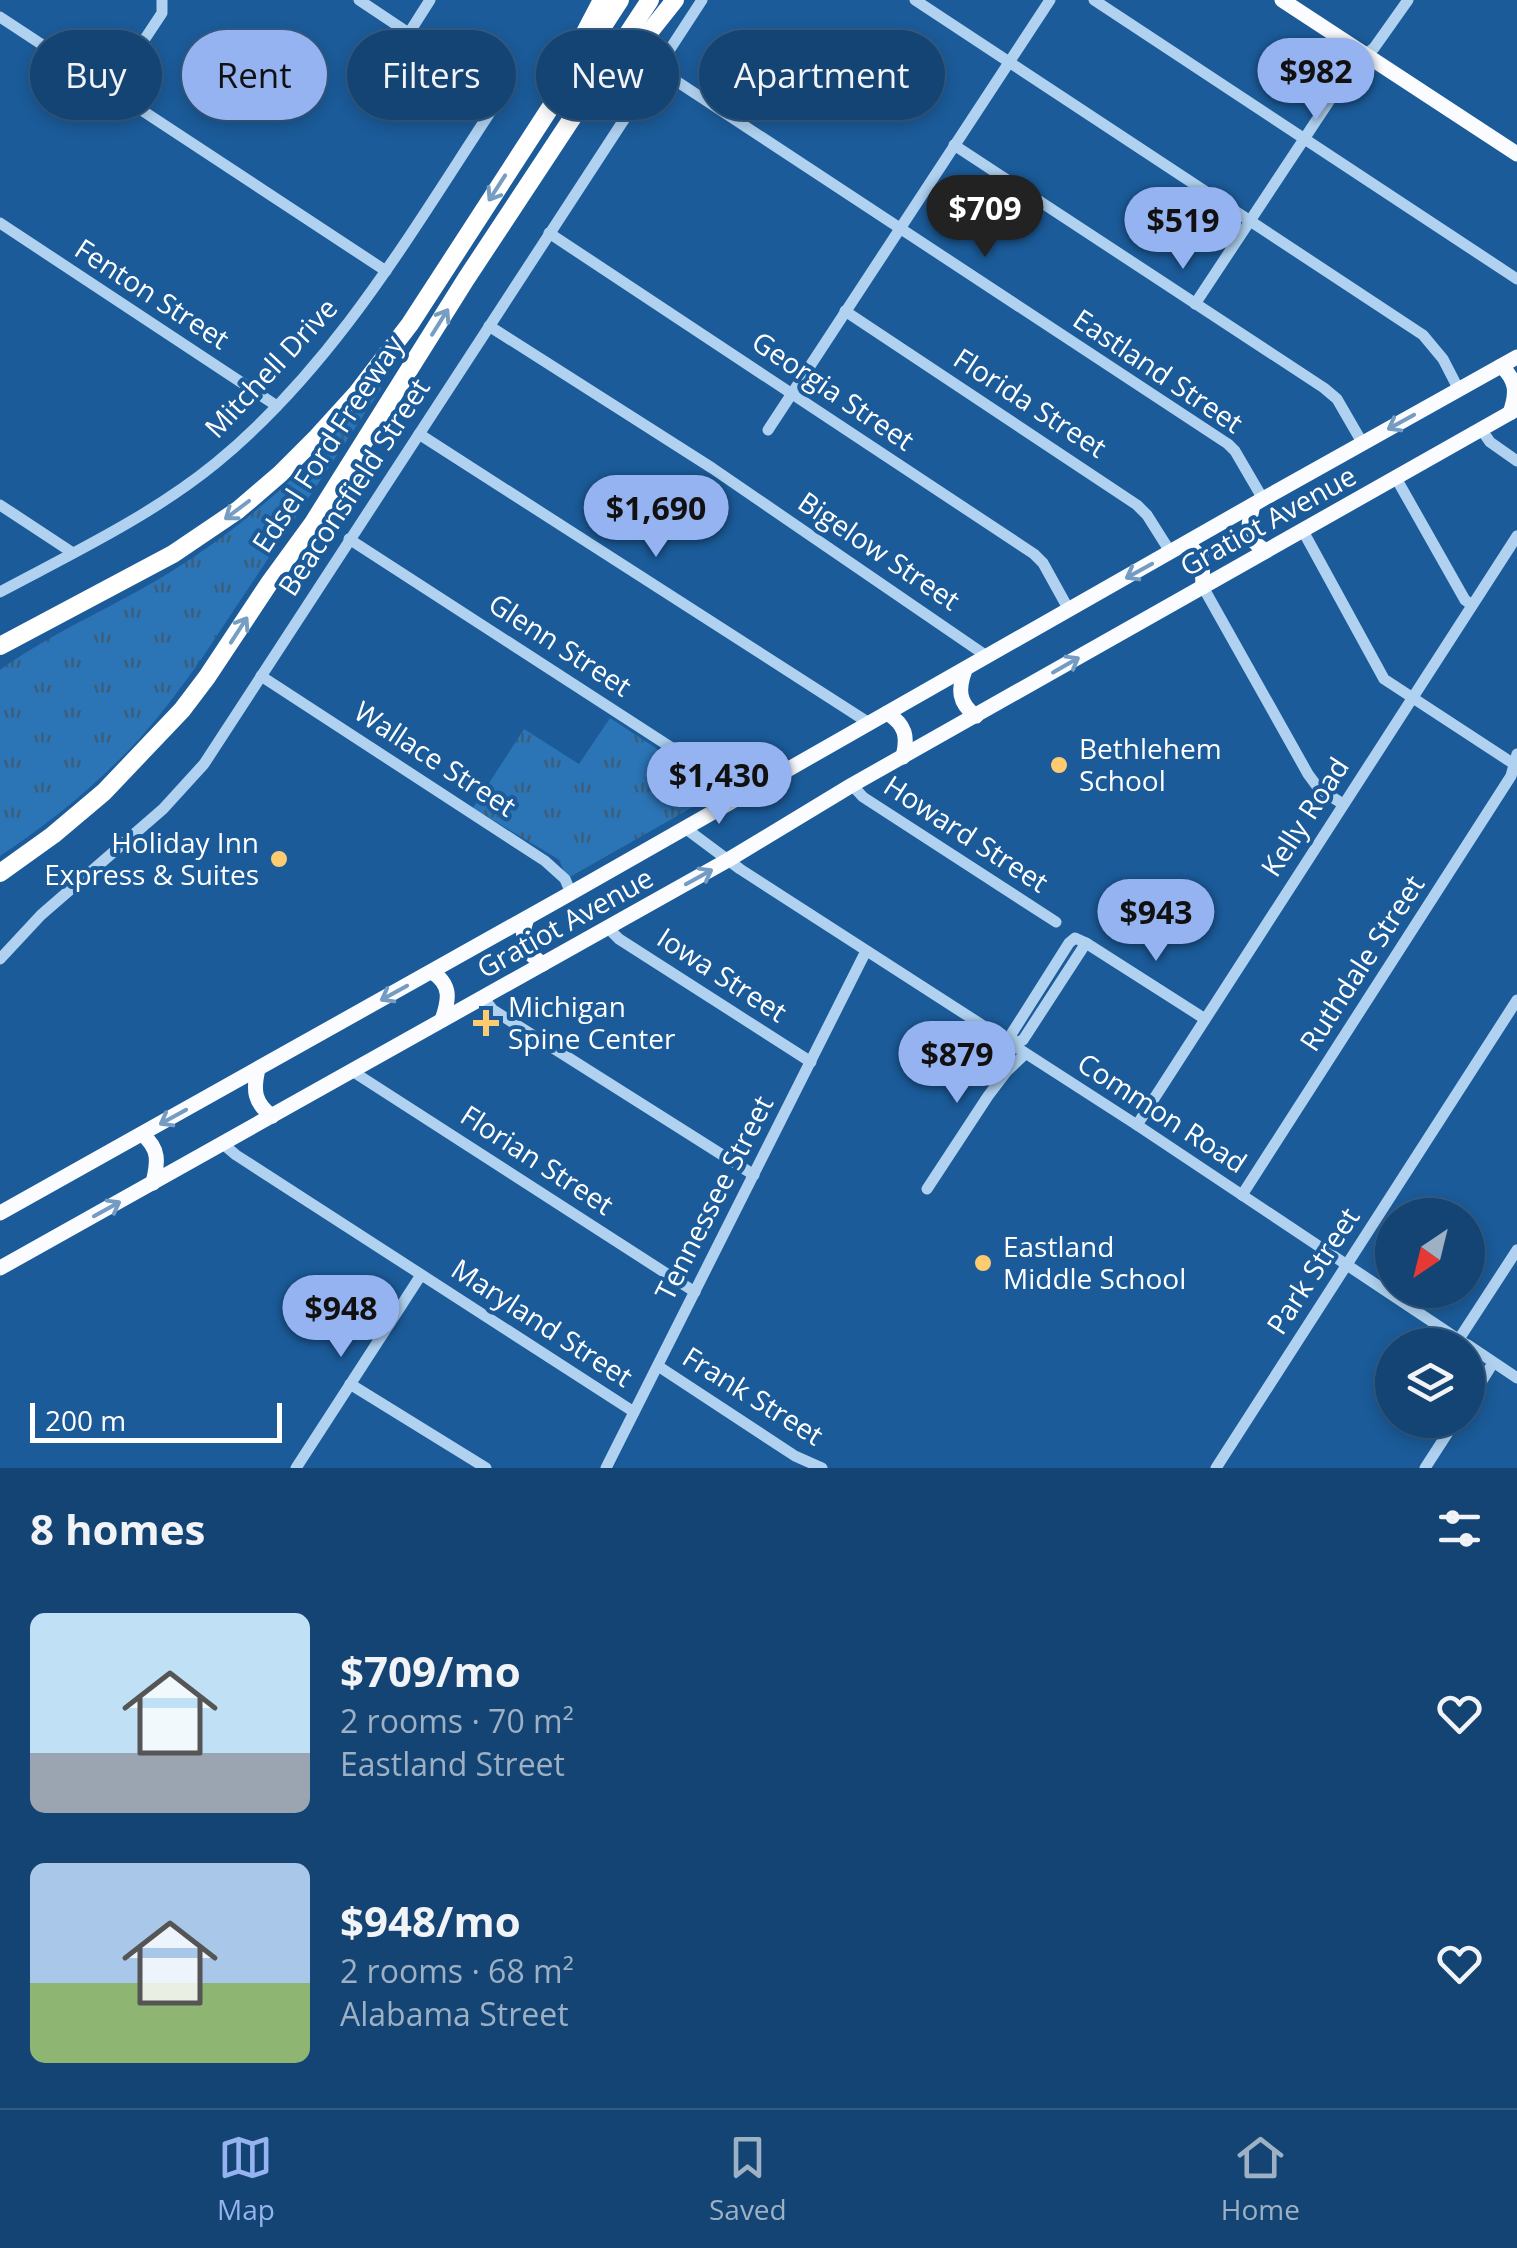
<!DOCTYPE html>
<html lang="en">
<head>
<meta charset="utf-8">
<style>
  body { margin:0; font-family:"Open Sans",sans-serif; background:#1d4b78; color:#f1f3f6; height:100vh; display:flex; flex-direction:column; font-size:38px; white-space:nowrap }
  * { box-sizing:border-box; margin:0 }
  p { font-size:32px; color:#9db0c4 }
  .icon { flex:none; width:55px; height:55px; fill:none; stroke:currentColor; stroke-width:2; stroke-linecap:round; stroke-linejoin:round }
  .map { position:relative; height:1468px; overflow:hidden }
  .panel { display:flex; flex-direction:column; background:#144473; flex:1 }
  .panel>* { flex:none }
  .hud { position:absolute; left:30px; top:30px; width:1000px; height:90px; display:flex; gap:20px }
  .needle { width:65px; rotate:215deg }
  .controls { position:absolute; left:1375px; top:1198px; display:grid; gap:20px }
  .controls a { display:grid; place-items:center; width:110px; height:110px; border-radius:50%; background:#144473; box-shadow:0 5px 15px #0003,0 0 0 2px #335c85; font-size:50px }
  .scale { position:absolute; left:30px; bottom:25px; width:252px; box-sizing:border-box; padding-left:10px; border:5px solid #fff; border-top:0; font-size:28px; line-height:35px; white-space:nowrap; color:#fff; -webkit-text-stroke:8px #1b5b99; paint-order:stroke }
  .price { position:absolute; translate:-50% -85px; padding:0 22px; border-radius:35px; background:#95b2f1; color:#111; font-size:32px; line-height:65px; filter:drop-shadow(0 2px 5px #0008) }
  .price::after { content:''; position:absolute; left:50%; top:60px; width:30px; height:22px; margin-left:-15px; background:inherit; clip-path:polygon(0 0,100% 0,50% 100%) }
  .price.current { background:#222; color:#fff }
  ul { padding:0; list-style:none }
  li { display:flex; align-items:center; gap:30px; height:250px; padding:0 30px }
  li span { display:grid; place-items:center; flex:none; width:280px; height:200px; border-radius:15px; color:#555 }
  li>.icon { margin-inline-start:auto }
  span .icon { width:120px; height:120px; fill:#fffc; stroke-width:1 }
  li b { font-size:42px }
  h2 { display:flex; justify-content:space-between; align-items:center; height:120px; padding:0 30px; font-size:42px }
  .chip { padding:0 35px; border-radius:45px; background:#144473; box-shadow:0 5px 15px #0003,0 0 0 2px #335c85; font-size:35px; line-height:90px }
  .chip.current { background:#95b2f1; color:#111 }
  .menu { display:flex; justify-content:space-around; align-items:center; height:140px; border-top:2px solid #335c85; background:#144473; font-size:28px; color:#9db0c4 }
  .menu a { display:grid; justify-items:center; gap:5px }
  .menu .current { color:#95b2f1 }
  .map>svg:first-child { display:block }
</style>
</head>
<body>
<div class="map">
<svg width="1517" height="1468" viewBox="0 0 1517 1468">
  <defs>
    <pattern id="grass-tufts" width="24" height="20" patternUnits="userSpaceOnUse" patternTransform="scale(2.5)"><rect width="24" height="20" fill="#2b74b5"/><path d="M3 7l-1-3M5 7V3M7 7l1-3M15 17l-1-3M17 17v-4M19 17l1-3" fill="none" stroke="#3d5e7b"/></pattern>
  </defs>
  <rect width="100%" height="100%" fill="#1b5b99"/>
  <!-- grass -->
  <g fill="url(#grass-tufts)">
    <path d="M 380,380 L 381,389 L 202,658 C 183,685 163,712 141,737 C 100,782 50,823 0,856 L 0,670 C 54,631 116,606 172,571 C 252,521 324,456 380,380 Z"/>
    <path d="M 610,718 L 721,791 L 568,878 L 558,859 L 473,808 L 524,729 L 579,764 Z"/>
  </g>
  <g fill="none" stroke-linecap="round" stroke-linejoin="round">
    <!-- minor -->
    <g stroke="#b0d2f0" stroke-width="11">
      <path d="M 915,0 L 1423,335 L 1443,359 L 1459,390"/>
      <path d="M 1094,0 L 1517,279"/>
      <path d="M 0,17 L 386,271"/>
      <path d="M 409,33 L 430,0"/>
      <path d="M 658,69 L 1228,444 L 1235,451 L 1263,499"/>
      <path d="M 111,90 L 162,13 L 162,0"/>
      <path d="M 954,145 L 1324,388 L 1337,399 L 1363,444"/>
      <path d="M 0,223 L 277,406"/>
      <path d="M 549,233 L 1034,554 L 1043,563 L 1069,610"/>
      <path d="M 1195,304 L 1355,62 L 1374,48 L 1408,0"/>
      <path d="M 845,311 L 1137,505 L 1147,515 L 1171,553"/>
      <path d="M 489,326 L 712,468 L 988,657"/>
      <path d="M 1481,429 L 1490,442 L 1517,461"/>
      <path d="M 768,430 L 1050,0"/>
      <path d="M 419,434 L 869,723"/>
      <path d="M 1396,478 L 1465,600 L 1472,605"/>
      <path d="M 0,505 L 73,553"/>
      <path d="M 1303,531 L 1384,679 L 1517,766"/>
      <path d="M 349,539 L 743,794"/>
      <path d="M 1203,587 L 1308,774 L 1319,789 L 1343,804"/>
      <path d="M 0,592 C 73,553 151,516 216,463 C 333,367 409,236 491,111 L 497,102 L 497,92 L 359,0"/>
      <path d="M 261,676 L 545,861 L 565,879 L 571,893"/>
      <path d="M 852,785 L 863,797 L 1056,922"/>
      <path d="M 685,828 L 740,869 L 1137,1125 L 1467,1345"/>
      <path d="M 608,928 L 619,939 L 811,1062"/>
      <path d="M 0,959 L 41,915 L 163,809 L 204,764 L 702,0"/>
      <path d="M 483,997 L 493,1010 L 754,1175"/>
      <path d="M 1010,1045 L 1012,1033 L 1069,943 L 1075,938 L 1086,943 L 1205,1019"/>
      <path d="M 1010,1045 L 1023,1040 L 1086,943"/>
      <path d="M 352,1071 L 695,1292"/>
      <path d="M 1137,1125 L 1517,536"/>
      <path d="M 223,1144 L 236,1155 L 634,1412"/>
      <path d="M 927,1189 L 988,1096 L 1007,1071 L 1025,1054"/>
      <path d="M 1242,1195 L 1511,776 L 1517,754"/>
      <path d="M 1459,1339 L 1517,1250"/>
      <path d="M 1468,1345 L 1517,1378"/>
      <path d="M 658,1366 L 795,1456 L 822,1468"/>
      <path d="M 350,1384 L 486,1468"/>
      <path d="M 1468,1403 L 1493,1363"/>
      <path d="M 296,1468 L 421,1275"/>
      <path d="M 606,1468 L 866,951"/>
      <path d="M 1216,1468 L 1517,1000"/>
      <path d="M 1425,1468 L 1456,1420"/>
    </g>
    <!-- major -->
    <g stroke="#fafcff" stroke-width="15">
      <path d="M 1282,0 L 1517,154"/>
      <path d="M 1501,366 C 1517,380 1517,393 1510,413"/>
      <path d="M 1253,505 C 1248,527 1244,538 1266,551"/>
      <path d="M 1187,543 L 1202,559 L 1203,587"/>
      <path d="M 965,670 C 958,689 958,703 976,716"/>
      <path d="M 887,713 C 906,725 908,737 903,757"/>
      <path d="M 527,918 C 519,939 524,952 543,964"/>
      <path d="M 432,972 C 452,985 449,1000 442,1020"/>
      <path d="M 258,1069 C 253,1090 254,1103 272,1116"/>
      <path d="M 142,1134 C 160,1149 158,1162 153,1183"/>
      <path d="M 0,1213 L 571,893 L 1263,499 L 1517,357"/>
      <path d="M 0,1268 L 728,860 L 852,785 L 1517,409"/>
    </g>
    <!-- highway -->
    <g stroke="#fff" stroke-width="18">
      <path d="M 579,44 L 602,0"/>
      <path d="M 601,93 L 675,0"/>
      <path d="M 0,646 L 173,554 L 238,510 L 280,474 L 317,437 L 357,393 L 410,324 L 620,0"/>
      <path d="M 0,873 L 53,835 L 104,792 L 182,710 L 207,677 L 270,582 L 313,523 L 466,279 L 650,0"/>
    </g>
  </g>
  <!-- one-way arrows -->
  <defs><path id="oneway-shaft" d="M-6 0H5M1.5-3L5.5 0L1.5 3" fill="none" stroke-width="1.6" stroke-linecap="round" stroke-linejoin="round" transform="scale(2.5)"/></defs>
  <g stroke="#769dc2">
    <use href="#oneway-shaft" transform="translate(497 188) rotate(123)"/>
    <use href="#oneway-shaft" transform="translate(440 322) rotate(-58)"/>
    <use href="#oneway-shaft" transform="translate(237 510) rotate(143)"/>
    <use href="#oneway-shaft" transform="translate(239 630) rotate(-57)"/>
  </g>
  <g stroke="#749bc2">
    <use href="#oneway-shaft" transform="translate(1401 422) rotate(151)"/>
    <use href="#oneway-shaft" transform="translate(1139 571) rotate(151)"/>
    <use href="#oneway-shaft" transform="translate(1066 665) rotate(-30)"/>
    <use href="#oneway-shaft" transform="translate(699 877) rotate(-29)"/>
    <use href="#oneway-shaft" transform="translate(394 993) rotate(151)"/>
    <use href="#oneway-shaft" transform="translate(173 1117) rotate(151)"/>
    <use href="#oneway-shaft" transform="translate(107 1209) rotate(-29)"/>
  </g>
  <!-- markers -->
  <g fill="#ffcb70" stroke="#1b5b99" stroke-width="4">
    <circle cx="1059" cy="765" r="10"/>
    <circle cx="279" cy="859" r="10"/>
    <path d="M481 1008h10v10h10v10h-10v10h-10v-10h-10v-10h10z"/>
    <circle cx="983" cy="1263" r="10"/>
  </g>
  <g text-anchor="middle" stroke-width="8" stroke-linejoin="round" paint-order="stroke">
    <!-- street labels -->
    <g font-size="28" fill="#fff" stroke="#1b5b99">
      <text transform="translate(152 294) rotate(33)" y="10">Fenton Street</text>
      <text transform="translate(271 368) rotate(-47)" y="10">Mitchell Drive</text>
      <text transform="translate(1158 371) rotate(34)" y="10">Eastland Street</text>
      <text transform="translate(833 391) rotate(34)" y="10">Georgia Street</text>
      <text transform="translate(1030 403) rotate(33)" y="10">Florida Street</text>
      <text transform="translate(328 444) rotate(-57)" y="10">Edsel Ford Freeway</text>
      <text transform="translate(354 487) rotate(-57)" y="10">Beaconsfield Street</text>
      <text transform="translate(1268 521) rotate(-29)" y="10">Gratiot Avenue</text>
      <text transform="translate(879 551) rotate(34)" y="10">Bigelow Street</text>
      <text transform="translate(560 645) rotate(33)" y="10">Glenn Street</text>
      <text transform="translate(435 759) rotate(33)" y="10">Wallace Street</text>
      <text transform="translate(1305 817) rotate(-57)" y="10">Kelly Road</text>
      <text transform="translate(966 834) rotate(33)" y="10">Howard Street</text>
      <text transform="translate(565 923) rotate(-29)" y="10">Gratiot Avenue</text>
      <text transform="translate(1362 963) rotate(-57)" y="10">Ruthdale Street</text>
      <text transform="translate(722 975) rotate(33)" y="10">Iowa Street</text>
      <text transform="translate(1162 1113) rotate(33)" y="10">Common Road</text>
      <text transform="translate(537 1160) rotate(33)" y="10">Florian Street</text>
      <text transform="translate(714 1198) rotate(-63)" y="10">Tennessee Street</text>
      <text transform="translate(1313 1271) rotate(-57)" y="10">Park Street</text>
      <text transform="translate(542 1323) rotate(33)" y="10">Maryland Street</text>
      <text transform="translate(753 1396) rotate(32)" y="10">Frank Street</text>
    </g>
    <!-- poi labels -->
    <g font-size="28" fill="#fff" stroke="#1b5b99" text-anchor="start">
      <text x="1079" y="759">Bethlehem<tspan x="1079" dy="32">School</tspan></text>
      <text x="259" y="853" text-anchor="end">Holiday Inn<tspan x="259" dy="32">Express &amp; Suites</tspan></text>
      <text x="508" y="1017">Michigan<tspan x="508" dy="32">Spine Center</tspan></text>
      <text x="1003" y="1257">Eastland<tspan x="1003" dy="32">Middle School</tspan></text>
    </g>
  </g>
</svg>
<div class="controls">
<a><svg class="needle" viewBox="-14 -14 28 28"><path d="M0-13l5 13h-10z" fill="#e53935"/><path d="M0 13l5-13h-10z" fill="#9db0c4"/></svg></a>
<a><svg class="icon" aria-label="layers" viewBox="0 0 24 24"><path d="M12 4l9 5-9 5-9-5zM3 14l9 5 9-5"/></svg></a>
</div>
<div class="scale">200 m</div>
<b class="price" style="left:1316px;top:123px">$982</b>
<b class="price current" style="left:985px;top:260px">$709</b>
<b class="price" style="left:1183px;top:272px">$519</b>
<b class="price" style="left:656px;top:560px">$1,690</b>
<b class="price" style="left:719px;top:827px">$1,430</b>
<b class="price" style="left:1156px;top:964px">$943</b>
<b class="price" style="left:957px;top:1106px">$879</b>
<b class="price" style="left:341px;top:1360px">$948</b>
<div class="hud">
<a class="chip">Buy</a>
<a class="chip current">Rent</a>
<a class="chip">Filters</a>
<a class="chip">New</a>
<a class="chip">Apartment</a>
</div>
</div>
<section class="panel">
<h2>8 homes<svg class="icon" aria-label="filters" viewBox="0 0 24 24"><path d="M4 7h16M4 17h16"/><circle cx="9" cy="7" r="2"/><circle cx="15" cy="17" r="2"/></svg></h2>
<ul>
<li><span style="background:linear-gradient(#bfe0f5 70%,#9aa5b1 0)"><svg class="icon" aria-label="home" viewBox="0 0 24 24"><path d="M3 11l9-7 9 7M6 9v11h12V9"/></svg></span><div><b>$709/mo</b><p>2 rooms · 70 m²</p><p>Eastland Street</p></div><svg class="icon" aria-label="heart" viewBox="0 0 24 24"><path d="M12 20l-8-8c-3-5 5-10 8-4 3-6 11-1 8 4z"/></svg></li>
<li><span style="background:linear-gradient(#a9c7e8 60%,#8fb573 0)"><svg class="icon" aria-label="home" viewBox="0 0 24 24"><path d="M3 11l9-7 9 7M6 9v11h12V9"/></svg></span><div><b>$948/mo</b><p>2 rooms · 68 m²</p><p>Alabama Street</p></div><svg class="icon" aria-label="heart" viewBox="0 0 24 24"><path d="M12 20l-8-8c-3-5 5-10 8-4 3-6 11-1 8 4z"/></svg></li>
</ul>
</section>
<nav class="menu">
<a class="current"><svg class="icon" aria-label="map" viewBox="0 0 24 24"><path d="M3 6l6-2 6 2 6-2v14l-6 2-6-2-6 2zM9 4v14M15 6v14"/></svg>Map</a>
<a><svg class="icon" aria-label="saved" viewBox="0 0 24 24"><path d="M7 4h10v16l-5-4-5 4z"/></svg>Saved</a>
<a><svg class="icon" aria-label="home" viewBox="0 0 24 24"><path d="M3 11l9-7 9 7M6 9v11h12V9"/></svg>Home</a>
</nav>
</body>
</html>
